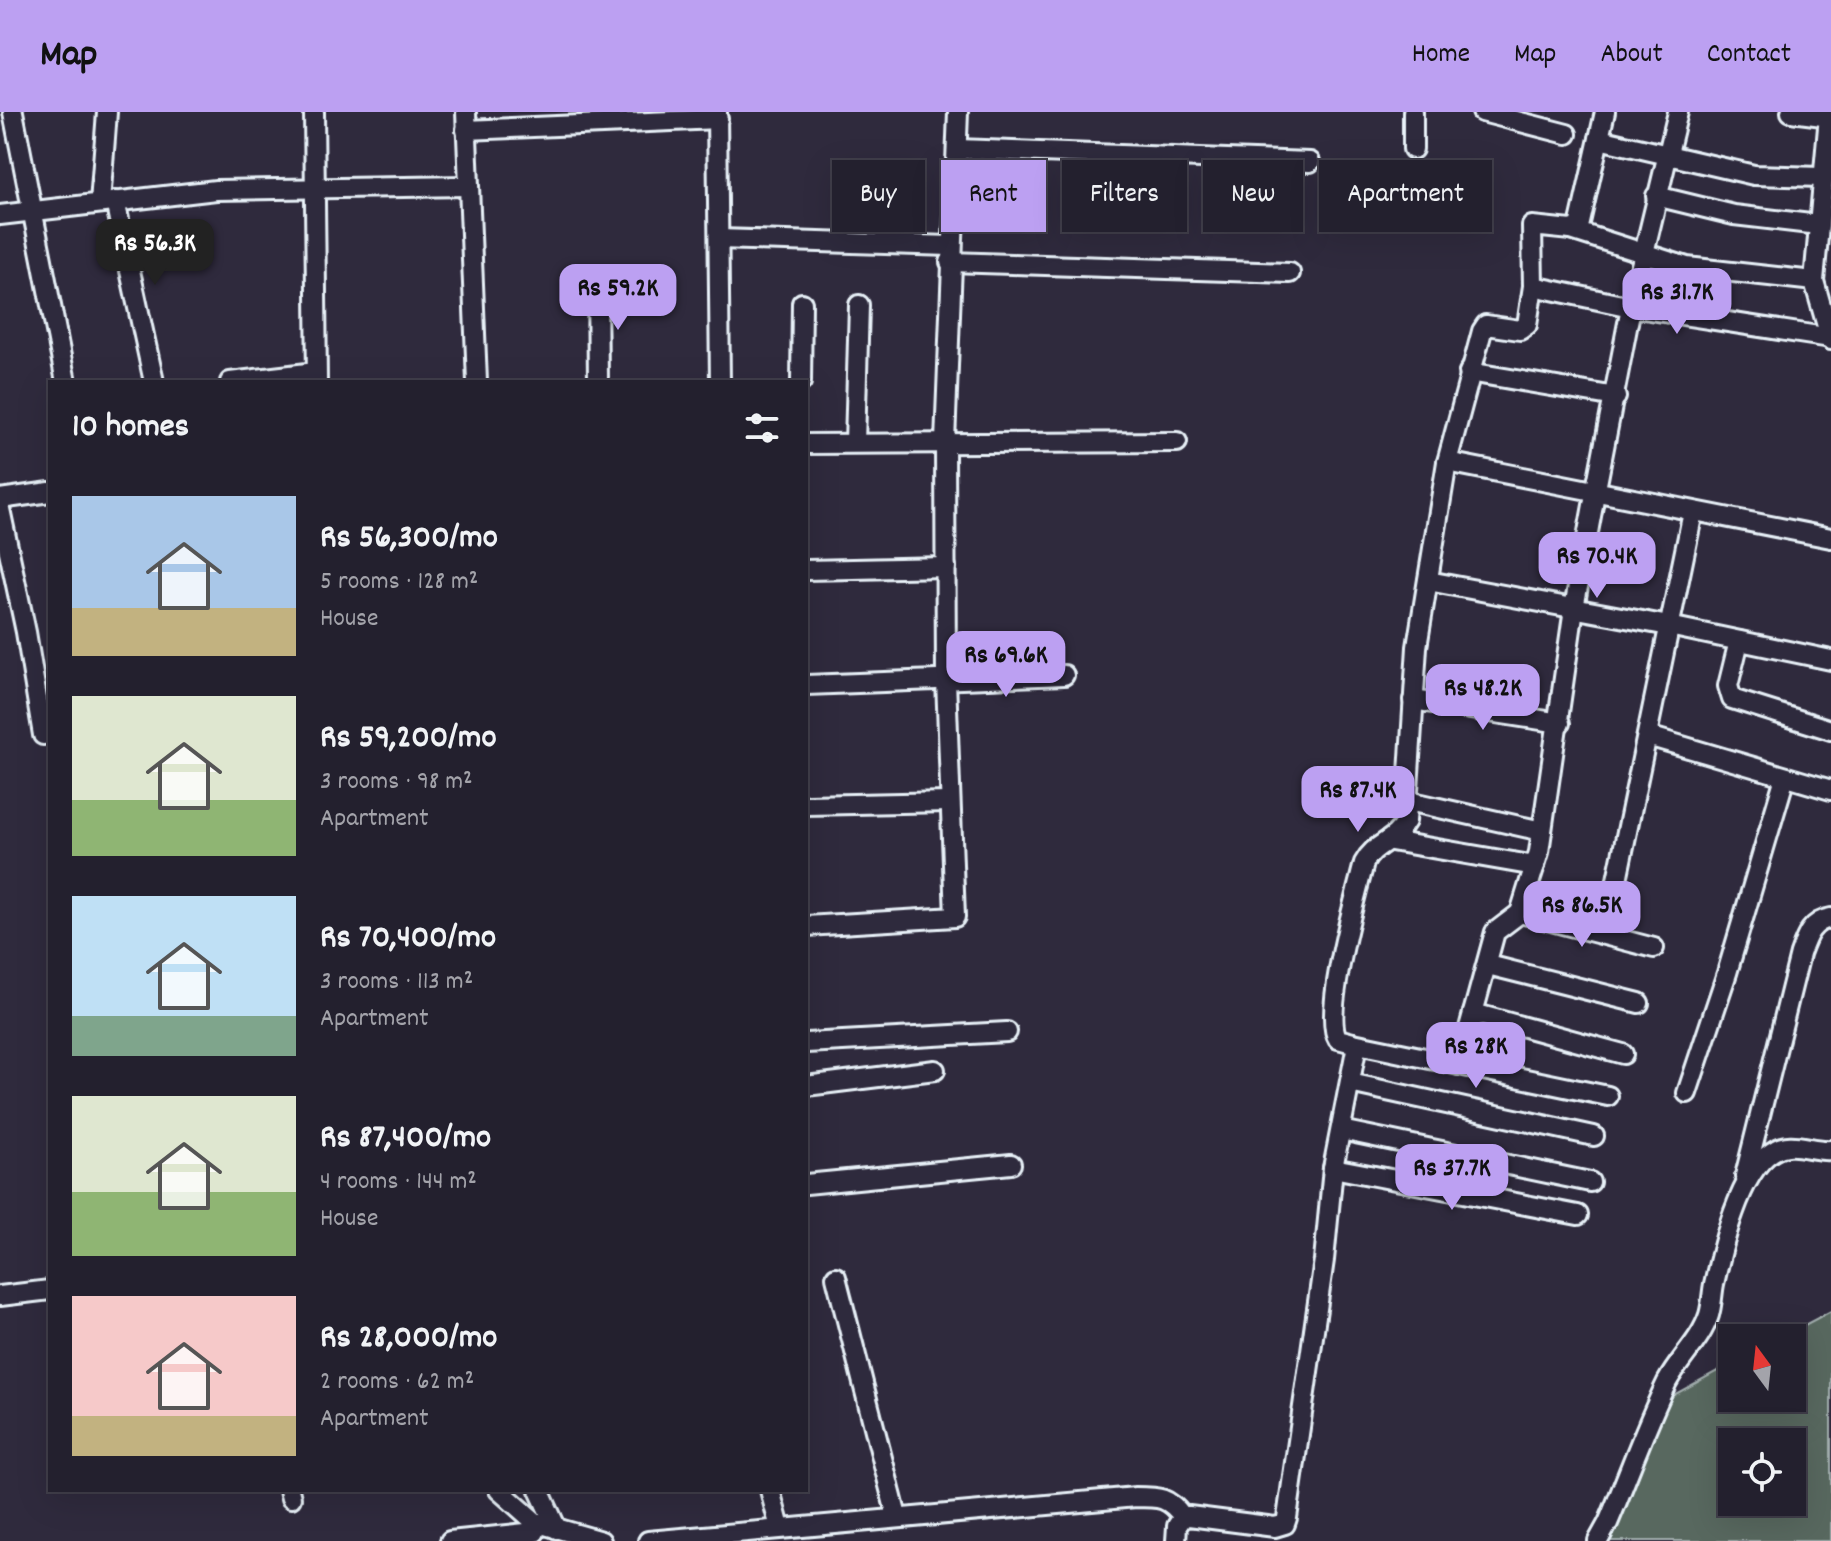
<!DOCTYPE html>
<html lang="en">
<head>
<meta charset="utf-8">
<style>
  body { margin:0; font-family:Dekko,sans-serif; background:#2b2836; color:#f1f3f6; height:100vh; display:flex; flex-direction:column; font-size:30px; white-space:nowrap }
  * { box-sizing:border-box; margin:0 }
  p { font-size:26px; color:#a3a3aa }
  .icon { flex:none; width:44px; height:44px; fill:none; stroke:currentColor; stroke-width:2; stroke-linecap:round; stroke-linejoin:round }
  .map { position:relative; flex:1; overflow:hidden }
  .side { position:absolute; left:48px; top:268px; width:760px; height:1112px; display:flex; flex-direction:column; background:#23202e; border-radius:0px; box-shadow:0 8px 32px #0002,0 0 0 2px #403e4a }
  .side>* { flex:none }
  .banner { position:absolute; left:832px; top:48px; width:760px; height:72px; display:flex; gap:16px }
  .needle { width:52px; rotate:345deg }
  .controls { position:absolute; left:1718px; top:1212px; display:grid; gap:16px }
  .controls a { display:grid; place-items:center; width:88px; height:88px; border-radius:0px; background:#23202e; box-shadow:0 8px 32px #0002,0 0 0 2px #403e4a; font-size:40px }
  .price { position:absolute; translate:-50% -68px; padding:0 18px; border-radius:16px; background:#bca0f2; color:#111; font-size:26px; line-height:52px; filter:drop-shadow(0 2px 4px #0008) }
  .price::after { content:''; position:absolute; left:50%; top:48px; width:24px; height:18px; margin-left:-12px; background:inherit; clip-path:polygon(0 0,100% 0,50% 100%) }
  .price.active { background:#222; color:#fff }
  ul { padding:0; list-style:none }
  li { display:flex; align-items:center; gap:24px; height:200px; padding:0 24px }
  li span { display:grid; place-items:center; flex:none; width:224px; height:160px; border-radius:0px; color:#555 }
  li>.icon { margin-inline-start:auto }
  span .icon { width:96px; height:96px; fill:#fffc; stroke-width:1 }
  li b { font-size:34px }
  h2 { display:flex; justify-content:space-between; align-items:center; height:96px; padding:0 24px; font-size:34px }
  .chip { padding:0 28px; border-radius:0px; background:#23202e; box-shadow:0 8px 32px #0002,0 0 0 2px #403e4a; font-size:28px; line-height:72px }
  .chip.active { background:#bca0f2; color:#111 }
  header { display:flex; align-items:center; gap:48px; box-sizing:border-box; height:112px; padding:0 40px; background:#bca0f2; color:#111 }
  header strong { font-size:38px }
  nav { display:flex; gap:44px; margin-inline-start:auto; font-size:28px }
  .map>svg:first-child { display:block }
</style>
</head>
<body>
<header>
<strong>Map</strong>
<nav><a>Home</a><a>Map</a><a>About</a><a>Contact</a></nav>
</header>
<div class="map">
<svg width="1831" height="1429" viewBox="0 0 1831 1429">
  <rect width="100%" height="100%" fill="#2f2a3d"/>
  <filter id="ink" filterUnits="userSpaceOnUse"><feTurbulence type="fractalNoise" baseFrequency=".0125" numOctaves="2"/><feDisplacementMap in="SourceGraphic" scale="16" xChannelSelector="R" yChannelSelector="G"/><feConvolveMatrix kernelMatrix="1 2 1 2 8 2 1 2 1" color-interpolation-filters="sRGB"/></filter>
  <g filter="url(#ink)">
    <!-- green -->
    <path fill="#59685f" stroke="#a0acac" stroke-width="2" fill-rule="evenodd" d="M 1831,1199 L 1831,1429 L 1610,1429 L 1670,1285 L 1732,1251 L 1732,1286 L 1792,1286 L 1792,1226 L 1780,1226 ZM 1732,1330 L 1792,1330 L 1792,1390 L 1732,1390 Z"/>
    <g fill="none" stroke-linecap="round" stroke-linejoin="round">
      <!-- street casing -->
      <g stroke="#e8f1f8" stroke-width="24">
        <g id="street">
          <path d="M 13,0 L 66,270"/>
          <path d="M 314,0 L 317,270"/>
          <path d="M 466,0 L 477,270"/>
          <path d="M 717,0 L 720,270"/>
          <path d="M 1482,0 L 1567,22"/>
          <path d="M 1791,0 L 1831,5"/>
          <path d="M 1827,0 L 1829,4 L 1814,169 L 1831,228"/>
          <path d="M 466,18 L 718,7"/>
          <path d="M 1599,27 L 1754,63 L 1821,65"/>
          <path d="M 957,37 L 1310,50"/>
          <path d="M 1413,37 L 1413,0"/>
          <path d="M 1656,84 L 1734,103 L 1819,113"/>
          <path d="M 115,89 L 154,270"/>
          <path d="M 100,91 L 107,0"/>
          <path d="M 0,103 L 216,78 L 468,74"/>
          <path d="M 1571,118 L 1687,155 L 1814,169"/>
          <path d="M 719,127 L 951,134"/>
          <path d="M 950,150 L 1290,161"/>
          <path d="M 597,170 L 598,270"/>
          <path d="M 1533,174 L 1631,195 L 1831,226"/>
          <path d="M 1469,260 L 1616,285"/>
          <path d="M 230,270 L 316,260"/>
          <path d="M 801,270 L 802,191"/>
          <path d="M 855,331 L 859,193"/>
          <path d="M 806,332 L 1177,330"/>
          <path d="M 1447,350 L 1831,426"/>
          <path d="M 0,387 L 50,380"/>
          <path d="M 0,397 L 26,520 L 43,623"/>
          <path d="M 806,458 L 946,455"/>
          <path d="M 1428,469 L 1669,514 L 1831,548"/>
          <path d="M 1739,529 L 1728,574 L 1732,587 L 1831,618"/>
          <path d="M 806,573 L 1064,563"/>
          <path d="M 1413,588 L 1560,611"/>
          <path d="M 1648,624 L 1831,678"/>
          <path d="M 1408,689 L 1542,719"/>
          <path d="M 806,693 L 949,690"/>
          <path d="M 1391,729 L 1535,754"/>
          <path d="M 1520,801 L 1654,836"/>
          <path d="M 806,814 L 955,805 L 946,568 L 945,330 L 958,0"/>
          <path d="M 1606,821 L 1693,400"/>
          <path d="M 1488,853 L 1639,891"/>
          <path d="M 1473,901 L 1623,942"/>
          <path d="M 806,931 L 1007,920"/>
          <path d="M 1353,931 L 1608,984"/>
          <path d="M 1459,953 L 1495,820 L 1520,801 L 1539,740 L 1574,496 L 1596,377 L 1631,195 L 1678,0"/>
          <path d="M 1350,971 L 1594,1024"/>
          <path d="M 806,974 L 935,958"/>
          <path d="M 1687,981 L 1727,861 L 1785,665"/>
          <path d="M 1341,1018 L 1590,1070"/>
          <path d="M 1333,1056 L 1578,1103"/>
          <path d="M 1745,1064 L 1800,842 C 1806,825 1811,809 1831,806"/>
          <path d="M 806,1072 L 1011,1052"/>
          <path d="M 836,1165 L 897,1405"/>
          <path d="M 0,1184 L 50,1178"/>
          <path d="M 289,1378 L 291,1386"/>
          <path d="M 499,1378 L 535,1410 L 601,1429"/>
          <path d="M 539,1378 L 557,1417"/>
          <path d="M 770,1378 L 780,1416"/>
          <path d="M 450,1429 L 535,1420"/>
          <path d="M 648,1429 L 1136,1385 C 1159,1385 1169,1385 1183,1405"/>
          <path d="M 1176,1429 L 1177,1414 L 1183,1405 L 1189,1404 L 1275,1415 L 1285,1412 L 1287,1406 L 1324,1148 L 1333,1056 L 1356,938 L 1353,931 L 1338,927 C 1322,903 1356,783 1364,751 C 1375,730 1393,732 1406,709 L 1417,535 L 1447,350 L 1482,219 L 1486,213 L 1520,218 L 1527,213 L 1533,174 L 1532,114 L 1571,118 L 1579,115 L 1605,0"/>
          <path d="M 1598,1429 L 1608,1411 C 1628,1364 1645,1315 1667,1270 C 1680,1246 1701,1228 1709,1203 C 1712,1193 1712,1182 1714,1172 C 1722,1136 1739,1061 1772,1040 C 1792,1026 1810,1040 1831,1038"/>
        </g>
      </g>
      <!-- street -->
      <use href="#street" stroke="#2f2a3d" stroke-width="18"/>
    </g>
  </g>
</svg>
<div class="controls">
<a><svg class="needle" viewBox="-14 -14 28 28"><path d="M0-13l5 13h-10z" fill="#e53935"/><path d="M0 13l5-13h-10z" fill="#a3a3aa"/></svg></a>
<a><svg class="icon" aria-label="locate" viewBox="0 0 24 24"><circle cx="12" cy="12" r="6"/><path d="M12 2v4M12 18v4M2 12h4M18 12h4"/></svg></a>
</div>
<b class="price active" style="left:155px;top:175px">Rs 56.3K</b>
<b class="price" style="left:618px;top:220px">Rs 59.2K</b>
<b class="price" style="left:1677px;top:224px">Rs 31.7K</b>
<b class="price" style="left:1597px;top:488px">Rs 70.4K</b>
<b class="price" style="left:1006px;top:587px">Rs 69.6K</b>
<b class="price" style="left:1483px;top:620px">Rs 48.2K</b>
<b class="price" style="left:1358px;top:722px">Rs 87.4K</b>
<b class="price" style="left:1582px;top:837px">Rs 86.5K</b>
<b class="price" style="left:1476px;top:978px">Rs 28K</b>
<b class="price" style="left:1452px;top:1100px">Rs 37.7K</b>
<div class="banner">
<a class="chip">Buy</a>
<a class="chip active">Rent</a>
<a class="chip">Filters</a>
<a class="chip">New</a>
<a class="chip">Apartment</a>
</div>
<section class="side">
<h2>10 homes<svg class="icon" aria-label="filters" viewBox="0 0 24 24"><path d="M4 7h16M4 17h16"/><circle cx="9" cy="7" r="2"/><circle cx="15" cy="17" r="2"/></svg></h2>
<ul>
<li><span style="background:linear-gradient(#a9c7e8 70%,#c2b280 0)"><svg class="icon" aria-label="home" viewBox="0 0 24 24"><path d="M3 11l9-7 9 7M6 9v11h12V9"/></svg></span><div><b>Rs 56,300/mo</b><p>5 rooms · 128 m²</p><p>House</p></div></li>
<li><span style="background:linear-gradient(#dfe7d0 65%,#8fb573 0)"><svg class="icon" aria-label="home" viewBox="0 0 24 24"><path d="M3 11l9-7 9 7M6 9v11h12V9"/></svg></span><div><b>Rs 59,200/mo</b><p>3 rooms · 98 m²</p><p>Apartment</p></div></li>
<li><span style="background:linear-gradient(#bfe0f5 75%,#7fa58c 0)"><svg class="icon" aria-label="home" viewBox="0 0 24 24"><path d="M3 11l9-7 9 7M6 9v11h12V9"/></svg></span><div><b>Rs 70,400/mo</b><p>3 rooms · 113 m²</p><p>Apartment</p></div></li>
<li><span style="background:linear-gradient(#dfe7d0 60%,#8fb573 0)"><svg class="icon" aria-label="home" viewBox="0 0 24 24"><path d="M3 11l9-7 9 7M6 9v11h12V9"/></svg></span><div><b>Rs 87,400/mo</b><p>4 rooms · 144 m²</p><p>House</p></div></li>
<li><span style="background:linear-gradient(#f6c9c9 75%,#c2b280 0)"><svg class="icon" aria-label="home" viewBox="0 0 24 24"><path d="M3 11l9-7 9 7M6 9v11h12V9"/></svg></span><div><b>Rs 28,000/mo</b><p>2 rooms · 62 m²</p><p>Apartment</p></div></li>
</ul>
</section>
</div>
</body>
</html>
